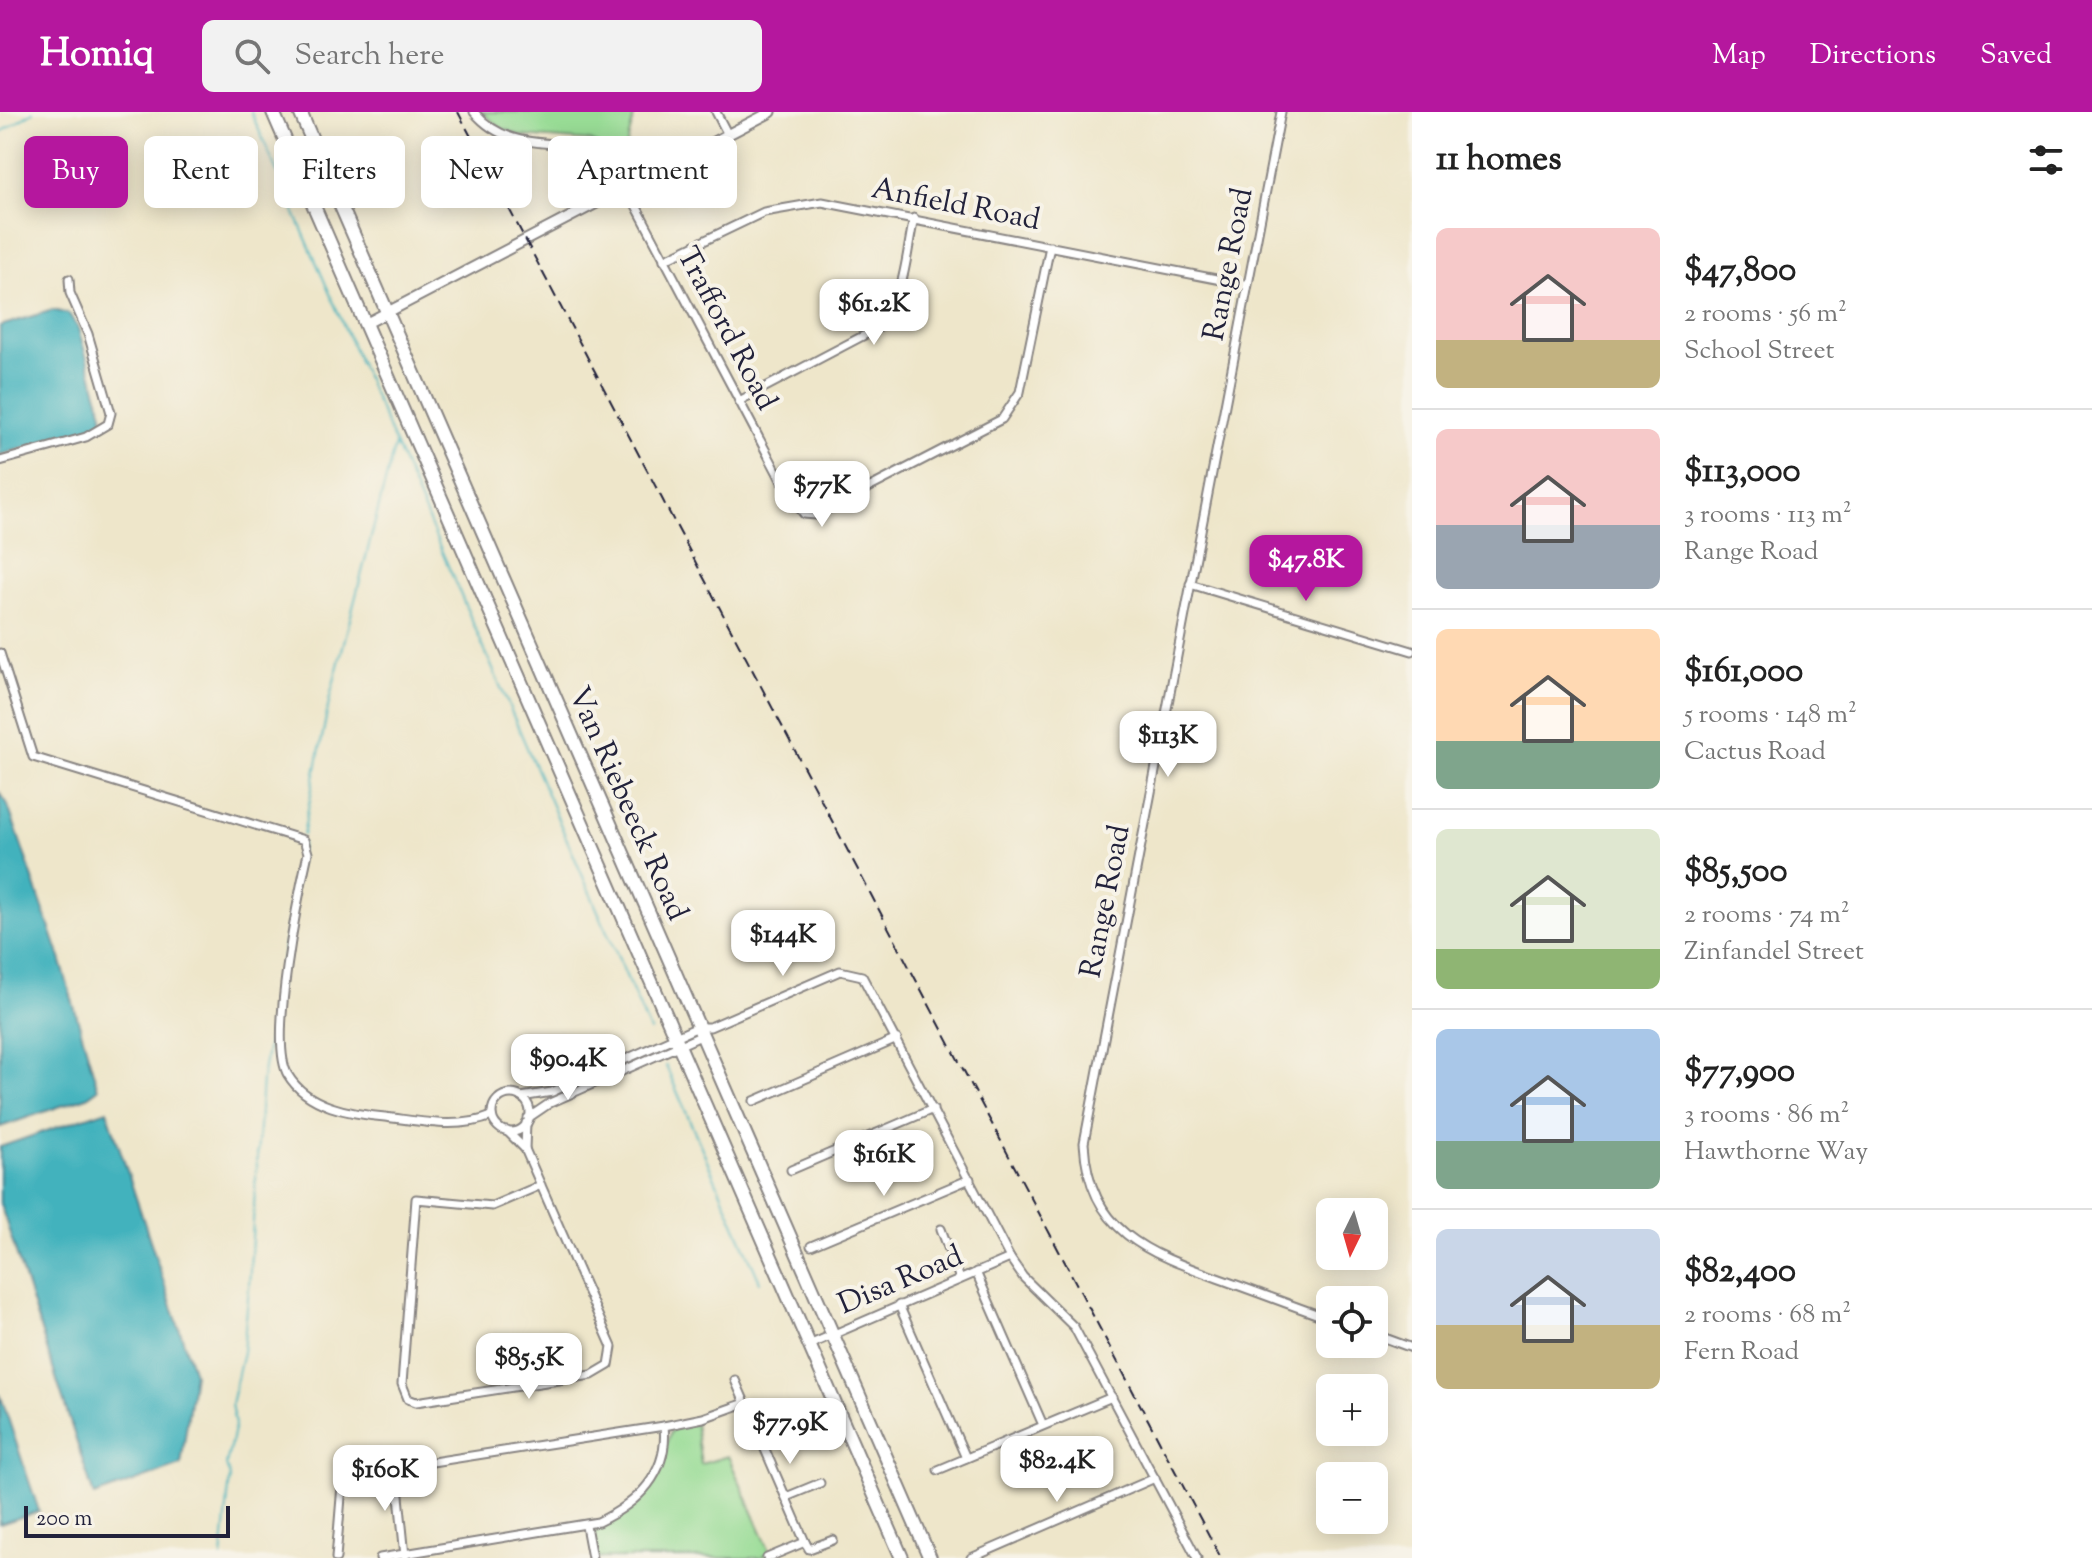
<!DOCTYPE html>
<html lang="en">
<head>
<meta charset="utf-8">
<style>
  body { margin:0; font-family:"Sorts Mill Goudy",serif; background:#f2f2f2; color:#222; height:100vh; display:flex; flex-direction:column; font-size:30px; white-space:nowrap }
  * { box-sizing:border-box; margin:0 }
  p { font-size:26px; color:#767676 }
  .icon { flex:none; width:44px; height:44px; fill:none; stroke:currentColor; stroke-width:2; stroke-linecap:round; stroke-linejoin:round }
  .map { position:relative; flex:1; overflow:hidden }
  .panel { display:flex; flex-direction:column; background:#fff; width:680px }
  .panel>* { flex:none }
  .hud { position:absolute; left:24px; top:24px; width:760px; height:72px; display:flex; gap:16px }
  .needle { width:52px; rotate:185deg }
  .controls { position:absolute; left:1316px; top:1086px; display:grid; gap:16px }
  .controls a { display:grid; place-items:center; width:72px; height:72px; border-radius:12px; background:#fff; box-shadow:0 4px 20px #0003; font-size:40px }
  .scale { position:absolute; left:24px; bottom:20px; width:206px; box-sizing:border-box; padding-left:8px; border:4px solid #22223b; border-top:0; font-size:22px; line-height:28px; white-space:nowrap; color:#22223b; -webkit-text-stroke:6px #f7f3e8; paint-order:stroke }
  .price { position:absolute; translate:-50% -68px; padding:0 18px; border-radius:16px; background:#fff; color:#222; font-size:26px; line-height:52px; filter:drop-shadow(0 2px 4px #0008) }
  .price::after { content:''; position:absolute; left:50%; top:48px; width:24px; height:18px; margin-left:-12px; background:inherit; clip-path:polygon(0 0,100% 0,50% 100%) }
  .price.on { background:#b5179e; color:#fff }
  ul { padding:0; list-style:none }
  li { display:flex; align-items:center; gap:24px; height:200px; padding:0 24px }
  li+li { border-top:2px solid #e0e0e0 }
  li span { display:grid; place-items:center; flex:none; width:224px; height:160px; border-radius:12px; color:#555 }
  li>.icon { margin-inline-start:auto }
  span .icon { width:96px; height:96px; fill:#fffc; stroke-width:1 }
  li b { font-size:34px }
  h2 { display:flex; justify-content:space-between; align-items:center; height:96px; padding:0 24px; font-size:34px }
  .tag { padding:0 28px; border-radius:12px; background:#fff; box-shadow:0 4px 20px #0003; font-size:28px; line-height:72px }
  .tag.on { background:#b5179e; color:#fff }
  header { display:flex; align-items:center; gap:48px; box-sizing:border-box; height:112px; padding:0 40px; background:#b5179e; color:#fff }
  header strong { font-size:38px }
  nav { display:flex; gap:44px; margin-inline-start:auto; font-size:28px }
  .search { width:560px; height:72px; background:#f2f2f2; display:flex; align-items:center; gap:20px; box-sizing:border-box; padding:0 28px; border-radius:12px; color:#767676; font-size:30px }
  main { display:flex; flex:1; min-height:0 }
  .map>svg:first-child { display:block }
</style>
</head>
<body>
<header>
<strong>Homiq</strong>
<div class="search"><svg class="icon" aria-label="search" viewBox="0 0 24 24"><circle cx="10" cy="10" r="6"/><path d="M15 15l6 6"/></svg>Search here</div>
<nav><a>Map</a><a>Directions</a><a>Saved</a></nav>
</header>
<main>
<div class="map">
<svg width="1412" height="1446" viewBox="0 0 1412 1446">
  <rect width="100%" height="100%" fill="#f7f3e8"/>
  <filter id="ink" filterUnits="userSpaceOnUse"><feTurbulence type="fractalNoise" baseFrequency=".0125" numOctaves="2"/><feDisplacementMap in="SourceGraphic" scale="16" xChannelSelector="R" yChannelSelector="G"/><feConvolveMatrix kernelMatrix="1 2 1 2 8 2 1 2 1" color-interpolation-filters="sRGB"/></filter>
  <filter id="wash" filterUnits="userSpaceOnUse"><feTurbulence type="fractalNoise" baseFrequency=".006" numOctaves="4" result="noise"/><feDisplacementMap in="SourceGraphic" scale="32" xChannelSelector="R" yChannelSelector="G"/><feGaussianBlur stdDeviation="1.8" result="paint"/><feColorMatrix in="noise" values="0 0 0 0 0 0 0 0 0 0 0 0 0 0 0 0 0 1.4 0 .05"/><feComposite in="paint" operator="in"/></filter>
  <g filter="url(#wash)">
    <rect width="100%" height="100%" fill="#eee6ca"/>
    <!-- green -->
    <g fill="#98dc95" stroke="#5d7f68" stroke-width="2">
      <path d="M 481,0 L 635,0 L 625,40 L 612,40 L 590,29 L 521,24 L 501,16 Z"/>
      <path d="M 695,1311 L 701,1352 L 728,1344 L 771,1441 L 760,1446 L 595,1446 L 594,1417 C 604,1407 620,1404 632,1395 C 659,1375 660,1347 671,1319 L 676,1314 Z"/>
    </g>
    <!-- water -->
    <g fill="#43b2bd" stroke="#326a7c" stroke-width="2">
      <path d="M 53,198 L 69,202 L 78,216 L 103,301 L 102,313 L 0,343 L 0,214 Z"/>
      <path d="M 0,681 L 7,691 L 60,846 L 98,977 L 87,985 L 0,1015 Z"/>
      <path d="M 107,998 L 194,1261 L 181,1353 L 94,1384 L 0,1091 L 0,1035 Z"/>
      <path d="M 0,1282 L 39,1399 L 0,1412 Z"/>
    </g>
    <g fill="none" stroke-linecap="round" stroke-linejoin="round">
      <!-- stream -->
      <g stroke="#43b2bd" stroke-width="2">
        <path d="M 251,0 L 650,919"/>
        <path d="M 0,21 L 33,0"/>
        <path d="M 303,723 L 330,585 L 395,332"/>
        <path d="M 666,954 L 760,1170"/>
        <path d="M 222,1446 L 230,1365 L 226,1353 L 235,1313 L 231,1292 L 243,1240 L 249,1174 L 262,967 L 302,730"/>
      </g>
    </g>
  </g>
  <g filter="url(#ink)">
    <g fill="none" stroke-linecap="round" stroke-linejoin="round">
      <!-- minor casing -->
      <g stroke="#888482" stroke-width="11">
        <g id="minor">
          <path d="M 474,0 C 517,51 578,16 613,50 L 788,381 L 804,402 L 816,403 L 1002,307 L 1020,280 L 1050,134"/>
          <path d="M 716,0 L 728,23"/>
          <path d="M 1281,0 L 1084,1031 C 1089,1120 1148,1141 1220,1167 C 1257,1180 1293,1194 1330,1207"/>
          <path d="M 664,148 L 764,100 L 822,90 L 1247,173"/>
          <path d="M 739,289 L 878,216 C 905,189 906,142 914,106"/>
          <path d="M 0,349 L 86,325 L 108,312 L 111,301 L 88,222 L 70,181 L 69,167"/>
          <path d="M 1190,472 L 1412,539"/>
          <path d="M 0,541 L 33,645 L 304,728 L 308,741 C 299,781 268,931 288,963 C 307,995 351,1002 385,1005 C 420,1009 458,1018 492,1004"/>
          <circle cx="511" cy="1001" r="19"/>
          <path d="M 521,985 L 552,980 L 698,915 L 710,915 L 840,859 L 862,864 L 1010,1146 L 1023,1165 L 1074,1215 L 1197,1446"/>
          <path d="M 754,989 L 897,927"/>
          <path d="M 528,1006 L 550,991 L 703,923"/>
          <path d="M 507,1019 L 525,1037 L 612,1235 L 609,1253 L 592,1263 L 416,1290 L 408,1287 L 402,1272 L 416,1087 L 492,1094 L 541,1073"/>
          <path d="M 525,1037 L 526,1011"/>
          <path d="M 791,1058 L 933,997"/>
          <path d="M 941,1117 L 960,1167"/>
          <path d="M 811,1134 L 970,1067"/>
          <path d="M 976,1160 L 1043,1313"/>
          <path d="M 899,1193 L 966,1346"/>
          <path d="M 1374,1222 L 1412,1236"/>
          <path d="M 809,1233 L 1010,1146"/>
          <path d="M 735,1268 L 805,1430"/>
          <path d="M 396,1354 L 405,1444"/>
          <path d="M 938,1358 L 1112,1285"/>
          <path d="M 786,1385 L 820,1371"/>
          <path d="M 586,1414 L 592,1446"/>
          <path d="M 805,1430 L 809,1437 L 833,1428"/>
          <path d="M 336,1446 L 342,1373 L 349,1363 L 664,1314 L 703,1306 L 745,1291"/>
          <path d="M 380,1446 L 598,1410 C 638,1391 669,1362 664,1314"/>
          <path d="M 767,1446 L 805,1430"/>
          <path d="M 971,1446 L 1155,1366"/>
        </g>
      </g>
      <!-- tertiary casing -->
      <g stroke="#888482" stroke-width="13">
        <path id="tertiary" d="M 365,212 L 771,0"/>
      </g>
      <!-- primary casing -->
      <g stroke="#888482" stroke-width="16">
        <g id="primary">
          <path d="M 273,0 L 902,1446"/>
          <path d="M 300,0 L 930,1446"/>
        </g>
      </g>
      <!-- minor -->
      <use href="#minor" stroke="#fff" stroke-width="7"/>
      <!-- tertiary -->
      <use href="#tertiary" stroke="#fff" stroke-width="9"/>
      <!-- primary -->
      <use href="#primary" stroke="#fff" stroke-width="12"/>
      <!-- rail -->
      <path stroke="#22223b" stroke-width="2" stroke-dasharray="12 6" stroke-linecap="butt" d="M 458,0 L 1221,1446"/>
    </g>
  </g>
  <g text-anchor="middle" stroke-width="8" stroke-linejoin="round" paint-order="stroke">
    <!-- street labels -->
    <g font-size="30" fill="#22223b" stroke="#f7f3e8">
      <text transform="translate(956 91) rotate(11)" y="10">Anfield Road</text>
      <text transform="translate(1227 152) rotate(-79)" y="10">Range Road</text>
      <text transform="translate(728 216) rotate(62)" y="10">Trafford Road</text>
      <text transform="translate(629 691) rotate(66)" y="10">Van Riebeeck Road</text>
      <text transform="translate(1104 789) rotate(-79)" y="10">Range Road</text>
      <text transform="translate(900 1167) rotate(-23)" y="10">Disa Road</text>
    </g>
  </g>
</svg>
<div class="controls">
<a><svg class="needle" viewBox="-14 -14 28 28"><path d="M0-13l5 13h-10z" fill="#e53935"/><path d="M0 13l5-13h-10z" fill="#767676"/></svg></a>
<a><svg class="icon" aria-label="locate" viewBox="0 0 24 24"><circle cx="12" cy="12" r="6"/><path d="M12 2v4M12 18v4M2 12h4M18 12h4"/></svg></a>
<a>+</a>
<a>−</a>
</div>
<div class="scale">200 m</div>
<b class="price" style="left:874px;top:235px">$61.2K</b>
<b class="price" style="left:822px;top:417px">$77K</b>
<b class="price on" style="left:1306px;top:491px">$47.8K</b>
<b class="price" style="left:1168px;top:667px">$113K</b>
<b class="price" style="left:783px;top:866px">$144K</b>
<b class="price" style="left:568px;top:990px">$90.4K</b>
<b class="price" style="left:884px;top:1086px">$161K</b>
<b class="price" style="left:529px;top:1289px">$85.5K</b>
<b class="price" style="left:790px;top:1354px">$77.9K</b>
<b class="price" style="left:1057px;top:1392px">$82.4K</b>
<b class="price" style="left:385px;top:1401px">$160K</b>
<div class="hud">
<a class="tag on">Buy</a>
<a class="tag">Rent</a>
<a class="tag">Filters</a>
<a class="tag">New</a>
<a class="tag">Apartment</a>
</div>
</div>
<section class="panel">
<h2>11 homes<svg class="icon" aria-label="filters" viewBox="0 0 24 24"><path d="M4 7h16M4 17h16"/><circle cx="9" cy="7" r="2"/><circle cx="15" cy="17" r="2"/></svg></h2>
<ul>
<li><span style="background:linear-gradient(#f6c9c9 70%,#c2b280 0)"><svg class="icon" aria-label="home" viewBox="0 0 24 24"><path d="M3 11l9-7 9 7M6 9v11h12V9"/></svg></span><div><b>$47,800</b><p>2 rooms · 56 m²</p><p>School Street</p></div></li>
<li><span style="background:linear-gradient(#f6c9c9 60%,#9aa5b1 0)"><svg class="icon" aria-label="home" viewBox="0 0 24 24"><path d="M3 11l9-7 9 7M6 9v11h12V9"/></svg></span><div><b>$113,000</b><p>3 rooms · 113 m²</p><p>Range Road</p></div></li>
<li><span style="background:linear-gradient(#ffd9b3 70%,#7fa58c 0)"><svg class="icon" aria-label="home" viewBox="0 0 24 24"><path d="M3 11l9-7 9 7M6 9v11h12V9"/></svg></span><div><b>$161,000</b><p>5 rooms · 148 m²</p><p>Cactus Road</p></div></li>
<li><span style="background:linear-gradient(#dfe7d0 75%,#8fb573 0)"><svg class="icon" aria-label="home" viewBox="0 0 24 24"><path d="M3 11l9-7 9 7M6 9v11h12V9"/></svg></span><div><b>$85,500</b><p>2 rooms · 74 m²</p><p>Zinfandel Street</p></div></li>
<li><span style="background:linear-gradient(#a9c7e8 70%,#7fa58c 0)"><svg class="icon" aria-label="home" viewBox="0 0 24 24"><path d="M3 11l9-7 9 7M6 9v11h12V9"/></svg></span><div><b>$77,900</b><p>3 rooms · 86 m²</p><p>Hawthorne Way</p></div></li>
<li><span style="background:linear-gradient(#c9d6e8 60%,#c2b280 0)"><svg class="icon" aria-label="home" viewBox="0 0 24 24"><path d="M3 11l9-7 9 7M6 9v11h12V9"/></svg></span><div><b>$82,400</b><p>2 rooms · 68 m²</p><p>Fern Road</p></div></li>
</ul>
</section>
</main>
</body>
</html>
